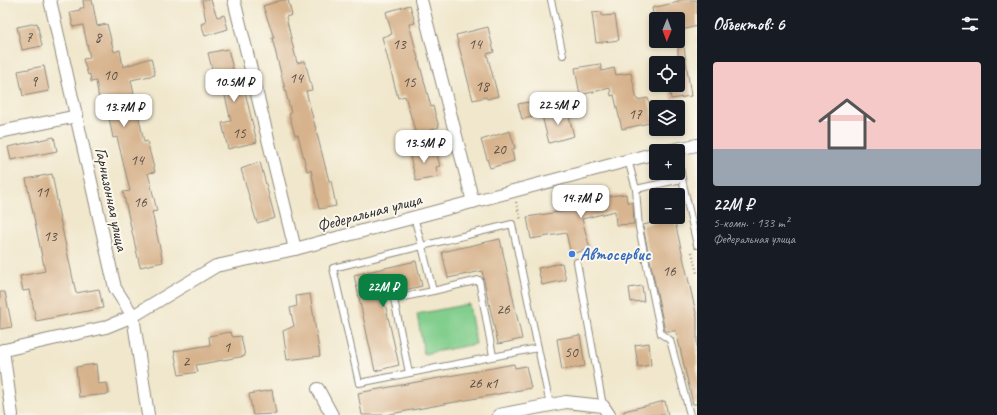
<!DOCTYPE html>
<html lang="ru">
<head>
<meta charset="utf-8">
<style>
  body { margin:0; font-family:Caveat,sans-serif; background:#20242c; color:#f1f3f6; height:100vh; display:flex; flex-direction:column; font-size:15px; white-space:nowrap }
  * { box-sizing:border-box; margin:0 }
  p { font-size:13px; color:#9ea1a6 }
  .icon { flex:none; width:22px; height:22px; fill:none; stroke:currentColor; stroke-width:2; stroke-linecap:round; stroke-linejoin:round }
  .map { position:relative; flex:1; overflow:hidden }
  .sheet { display:flex; flex-direction:column; background:#171b24; width:300px }
  .sheet>* { flex:none }
  .needle { width:26px; rotate:181deg }
  .tools { position:absolute; left:649px; top:12px; display:grid; gap:8px }
  .tools a { display:grid; place-items:center; width:36px; height:36px; border-radius:4px; background:#171b24; box-shadow:0 2px 6px #0003; font-size:20px }
  .price { position:absolute; translate:-50% -34px; padding:0 9px; border-radius:8px; background:#fff; color:#222; font-size:13px; line-height:26px; filter:drop-shadow(0 1px 2px #0008) }
  .price::after { content:''; position:absolute; left:50%; top:24px; width:12px; height:9px; margin-left:-6px; background:inherit; clip-path:polygon(0 0,100% 0,50% 100%) }
  .price.on { background:#0b8043; color:#fff }
  ul { padding:0; list-style:none }
  li { display:grid; align-content:center; gap:8px; height:212px; padding:0 16px }
  li+li { border-top:1px solid #363941 }
  li span { display:grid; place-items:center; height:124px; border-radius:4px; color:#555 }
  li>.icon { margin-inline-start:auto }
  span .icon { width:72px; height:72px; fill:#fffc; stroke-width:1 }
  li b { font-size:17px }
  h2 { display:flex; justify-content:space-between; align-items:center; height:48px; padding:0 16px; font-size:17px }
  main { display:flex; flex:1; min-height:0 }
  .map>svg:first-child { display:block }
</style>
</head>
<body>
<main>
<div class="map">
<svg width="697" height="415" viewBox="0 0 697 415">
  <rect width="100%" height="100%" fill="#fbf7ec"/>
  <filter id="ink" filterUnits="userSpaceOnUse"><feTurbulence type="fractalNoise" baseFrequency=".025" numOctaves="2"/><feDisplacementMap in="SourceGraphic" scale="8" xChannelSelector="R" yChannelSelector="G"/><feConvolveMatrix kernelMatrix="1 2 1 2 8 2 1 2 1" color-interpolation-filters="sRGB"/></filter>
  <filter id="wash" filterUnits="userSpaceOnUse"><feTurbulence type="fractalNoise" baseFrequency=".012" numOctaves="4" result="noise"/><feDisplacementMap in="SourceGraphic" scale="16" xChannelSelector="R" yChannelSelector="G"/><feGaussianBlur stdDeviation="0.9" result="paint"/><feColorMatrix in="noise" values="0 0 0 0 0 0 0 0 0 0 0 0 0 0 0 0 0 1.4 0 .05"/><feComposite in="paint" operator="in"/></filter>
  <g filter="url(#wash)">
    <rect width="100%" height="100%" fill="#f0e7cc"/>
    <!-- green -->
    <path fill="#81ce8d" stroke="#567c5c" d="M 469,304 L 476,344 L 424,354 L 417,314 Z"/>
    <g id="blocks">
      <!-- building -->
      <g fill="#d7b38d">
        <path d="M 83,0 L 92,0 L 97,26 L 107,24 L 114,52 L 120,50 L 123,67 L 151,58 L 155,75 L 131,80 L 144,142 L 147,141 L 155,172 L 148,173 L 157,211 L 152,212 L 163,262 L 140,267 L 123,192 L 130,191 L 117,137 L 113,138 L 105,97 L 99,99 L 96,81 L 91,82 L 90,74 L 88,75 L 83,59 L 90,58 L 83,25 L 73,27 L 70,12 L 80,10 L 80,8 L 84,8 Z"/>
        <path d="M 202,0 L 211,0 L 217,17 L 224,15 L 228,29 L 205,36 L 201,24 L 206,22 Z"/>
        <path d="M 282,0 L 288,0 L 292,15 L 286,17 L 297,63 L 305,61 L 312,90 L 306,91 L 329,181 L 331,181 L 336,206 L 319,209 L 311,170 L 307,171 L 298,135 L 295,135 L 289,114 L 291,113 L 272,38 L 274,38 L 263,6 Z"/>
        <path d="M 678,0 L 697,0 L 697,26 L 678,31 L 678,19 L 654,19 L 652,8 L 678,2 Z"/>
        <path d="M 410,5 L 415,23 L 409,24 L 431,107 L 433,106 L 439,127 L 416,134 L 405,96 L 398,98 L 382,37 L 392,34 L 386,12 Z"/>
        <path d="M 602,12 L 602,16 L 615,15 L 619,40 L 596,43 L 592,13 Z"/>
        <path d="M 37,23 L 42,46 L 22,50 L 17,27 Z"/>
        <path d="M 488,27 L 494,52 L 487,54 L 498,96 L 487,99 L 486,97 L 473,100 L 456,35 Z"/>
        <path d="M 684,47 L 691,96 L 671,99 L 669,85 L 678,85 L 678,48 Z"/>
        <path d="M 228,49 L 237,85 L 243,84 L 257,142 L 228,149 L 222,123 L 231,121 L 219,71 L 213,73 L 208,53 Z"/>
        <path d="M 600,64 L 602,71 L 614,68 L 616,75 L 631,73 L 637,100 L 648,98 L 654,122 L 622,129 L 614,95 L 611,96 L 610,88 L 580,95 L 575,68 Z"/>
        <path d="M 44,66 L 49,91 L 23,96 L 18,71 Z"/>
        <path d="M 529,102 L 533,117 L 522,119 L 518,104 Z"/>
        <path d="M 567,109 L 574,136 L 549,143 L 542,116 Z"/>
        <path d="M 510,131 L 515,148 L 512,150 L 514,161 L 490,168 L 481,140 Z"/>
        <path d="M 54,137 L 57,151 L 11,160 L 8,147 Z"/>
        <path d="M 429,148 L 432,156 L 437,155 L 440,166 L 436,167 L 438,177 L 416,181 L 409,152 Z"/>
        <path d="M 260,162 L 275,218 L 257,223 L 241,169 Z"/>
        <path d="M 52,174 L 58,205 L 57,205 L 76,293 L 99,289 L 103,308 L 36,321 L 30,290 L 23,291 L 20,276 L 45,271 L 26,179 Z"/>
        <path d="M 594,191 L 596,198 L 626,194 L 627,202 L 633,203 L 634,224 L 616,225 L 615,211 L 582,219 L 590,249 L 571,254 L 566,233 L 531,239 L 527,217 L 572,210 L 569,198 Z"/>
        <path d="M 674,218 L 697,317 L 697,404 L 693,404 L 676,331 L 665,331 L 643,227 L 643,225 Z"/>
        <path d="M 500,239 L 522,339 L 498,344 L 482,271 L 448,278 L 442,252 Z"/>
        <path d="M 416,261 L 422,286 L 383,295 L 399,365 L 375,371 L 354,275 Z"/>
        <path d="M 562,263 L 566,280 L 542,285 L 538,268 Z"/>
        <path d="M 642,286 L 644,301 L 631,302 L 629,288 Z"/>
        <path d="M 0,292 L 5,292 L 12,327 L 0,329 Z"/>
        <path d="M 310,294 L 320,356 L 287,360 L 283,331 L 294,326 L 290,308 L 297,306 L 296,296 Z"/>
        <path d="M 230,332 L 233,337 L 241,336 L 245,356 L 196,365 L 198,372 L 179,375 L 174,351 L 210,345 L 209,336 Z"/>
        <path d="M 580,335 L 585,366 L 562,370 L 557,339 Z"/>
        <path d="M 649,343 L 651,365 L 638,367 L 635,345 Z"/>
        <path d="M 96,364 L 98,384 L 107,383 L 109,394 L 79,397 L 76,367 Z"/>
        <path d="M 514,364 L 515,368 L 526,366 L 531,388 L 385,415 L 362,415 L 358,393 Z"/>
        <path d="M 272,390 L 276,414 L 253,415 L 249,394 Z"/>
        <path d="M 665,401 L 668,415 L 624,415 L 624,411 Z"/>
      </g>
    </g>
  </g>
  <g filter="url(#ink)">
    <use href="#blocks" fill-opacity="0" stroke="#8e897c" stroke-width="1"/>
    <g fill="none" stroke-linecap="round" stroke-linejoin="round">
      <!-- service casing -->
      <g stroke="#8e897c" stroke-width="8">
        <g id="service">
          <path d="M 551,0 L 563,55"/>
          <path d="M 678,156 L 682,179 L 697,245"/>
          <path d="M 628,160 L 636,189 L 639,228 L 661,334 L 670,340 L 690,415"/>
          <path d="M 636,189 L 682,179"/>
          <path d="M 414,217 L 422,246 L 333,268 L 359,383 L 538,348 L 550,405"/>
          <path d="M 577,262 L 603,406"/>
          <path d="M 433,291 L 479,280 L 493,356"/>
          <path d="M 409,373 L 394,299 L 433,291 L 422,246 L 512,224 L 538,348"/>
        </g>
      </g>
      <!-- minor casing -->
      <g stroke="#8e897c" stroke-width="14">
        <g id="minor">
          <path d="M 50,0 L 115,288 L 133,316 L 216,266 L 295,249 L 656,153"/>
          <path d="M 234,0 L 295,249"/>
          <path d="M 421,0 L 473,202"/>
          <path d="M 0,132 L 77,116"/>
          <path d="M 666,151 L 697,145"/>
          <path d="M 3,350 L 12,415"/>
          <path d="M 0,351 L 106,327 L 133,316 L 148,415"/>
          <path d="M 318,389 L 332,415"/>
          <path d="M 499,415 L 566,402 L 603,406 L 609,415"/>
        </g>
      </g>
      <!-- path -->
      <g stroke="#8e897c" stroke-width="2.5" stroke-dasharray="1 3" stroke-linecap="butt">
        <path d="M 516,202 L 521,220"/>
        <path d="M 692,252 L 697,273"/>
      </g>
      <!-- service -->
      <use href="#service" stroke="#fff" stroke-width="6"/>
      <!-- minor -->
      <use href="#minor" stroke="#fff" stroke-width="12"/>
    </g>
  </g>
  <!-- markers -->
  <circle fill="#3f7fe0" stroke="#fbf7ec" stroke-width="1.5" cx="572" cy="254" r="4"/>
  <g text-anchor="middle" stroke-width="4" stroke-linejoin="round" paint-order="stroke">
    <!-- number labels -->
    <g font-size="15" fill="#564d44">
      <text x="29" y="42">7</text>
      <text x="98" y="42">8</text>
      <text x="399" y="49">13</text>
      <text x="475" y="49">14</text>
      <text x="110" y="80">10</text>
      <text x="296" y="83">14</text>
      <text x="34" y="86">9</text>
      <text x="409" y="87">15</text>
      <text x="482" y="91">18</text>
      <text x="635" y="119">17</text>
      <text x="239" y="138">15</text>
      <text x="499" y="154">20</text>
      <text x="137" y="165">14</text>
      <text x="42" y="197">11</text>
      <text x="140" y="207">16</text>
      <text x="50" y="241">13</text>
      <text x="669" y="276">16</text>
      <text x="503" y="314">26</text>
      <text x="227" y="352">1</text>
      <text x="571" y="357">50</text>
      <text x="186" y="366">2</text>
      <text x="483" y="388">26 к1</text>
    </g>
    <!-- street labels -->
    <g font-size="17" fill="#2b2b2b" stroke="#fbf7ec">
      <text transform="translate(112 199) rotate(78)" y="6">Гарнизонная улица</text>
      <text transform="translate(369 212) rotate(-15)" y="6">Федеральная улица</text>
    </g>
    <!-- shop labels -->
    <g font-size="17" font-weight="bold" fill="#366cbe" stroke="#fbf7ec" text-anchor="start">
      <text x="580" y="260">Автосервис</text>
    </g>
  </g>
</svg>
<div class="tools">
<a><svg class="needle" viewBox="-14 -14 28 28"><path d="M0-13l5 13h-10z" fill="#e53935"/><path d="M0 13l5-13h-10z" fill="#9ea1a6"/></svg></a>
<a><svg class="icon" aria-label="locate" viewBox="0 0 24 24"><circle cx="12" cy="12" r="6"/><path d="M12 2v4M12 18v4M2 12h4M18 12h4"/></svg></a>
<a><svg class="icon" aria-label="layers" viewBox="0 0 24 24"><path d="M12 4l9 5-9 5-9-5zM3 14l9 5 9-5"/></svg></a>
<a>+</a>
<a>−</a>
</div>
<b class="price" style="left:234px;top:103px">10.5M ₽</b>
<b class="price" style="left:558px;top:126px">22.5M ₽</b>
<b class="price" style="left:124px;top:128px">13.7M ₽</b>
<b class="price" style="left:424px;top:164px">13.5M ₽</b>
<b class="price" style="left:581px;top:219px">14.7M ₽</b>
<b class="price on" style="left:383px;top:308px">22M ₽</b>
</div>
<section class="sheet">
<h2>Объектов: 6<svg class="icon" aria-label="filters" viewBox="0 0 24 24"><path d="M4 7h16M4 17h16"/><circle cx="9" cy="7" r="2"/><circle cx="15" cy="17" r="2"/></svg></h2>
<ul>
<li><span style="background:linear-gradient(#f6c9c9 70%,#9aa5b1 0)"><svg class="icon" aria-label="home" viewBox="0 0 24 24"><path d="M3 11l9-7 9 7M6 9v11h12V9"/></svg></span><div><b>22M ₽</b><p>5-комн. · 133 m²</p><p>Федеральная улица</p></div></li>
</ul>
</section>
</main>
</body>
</html>
